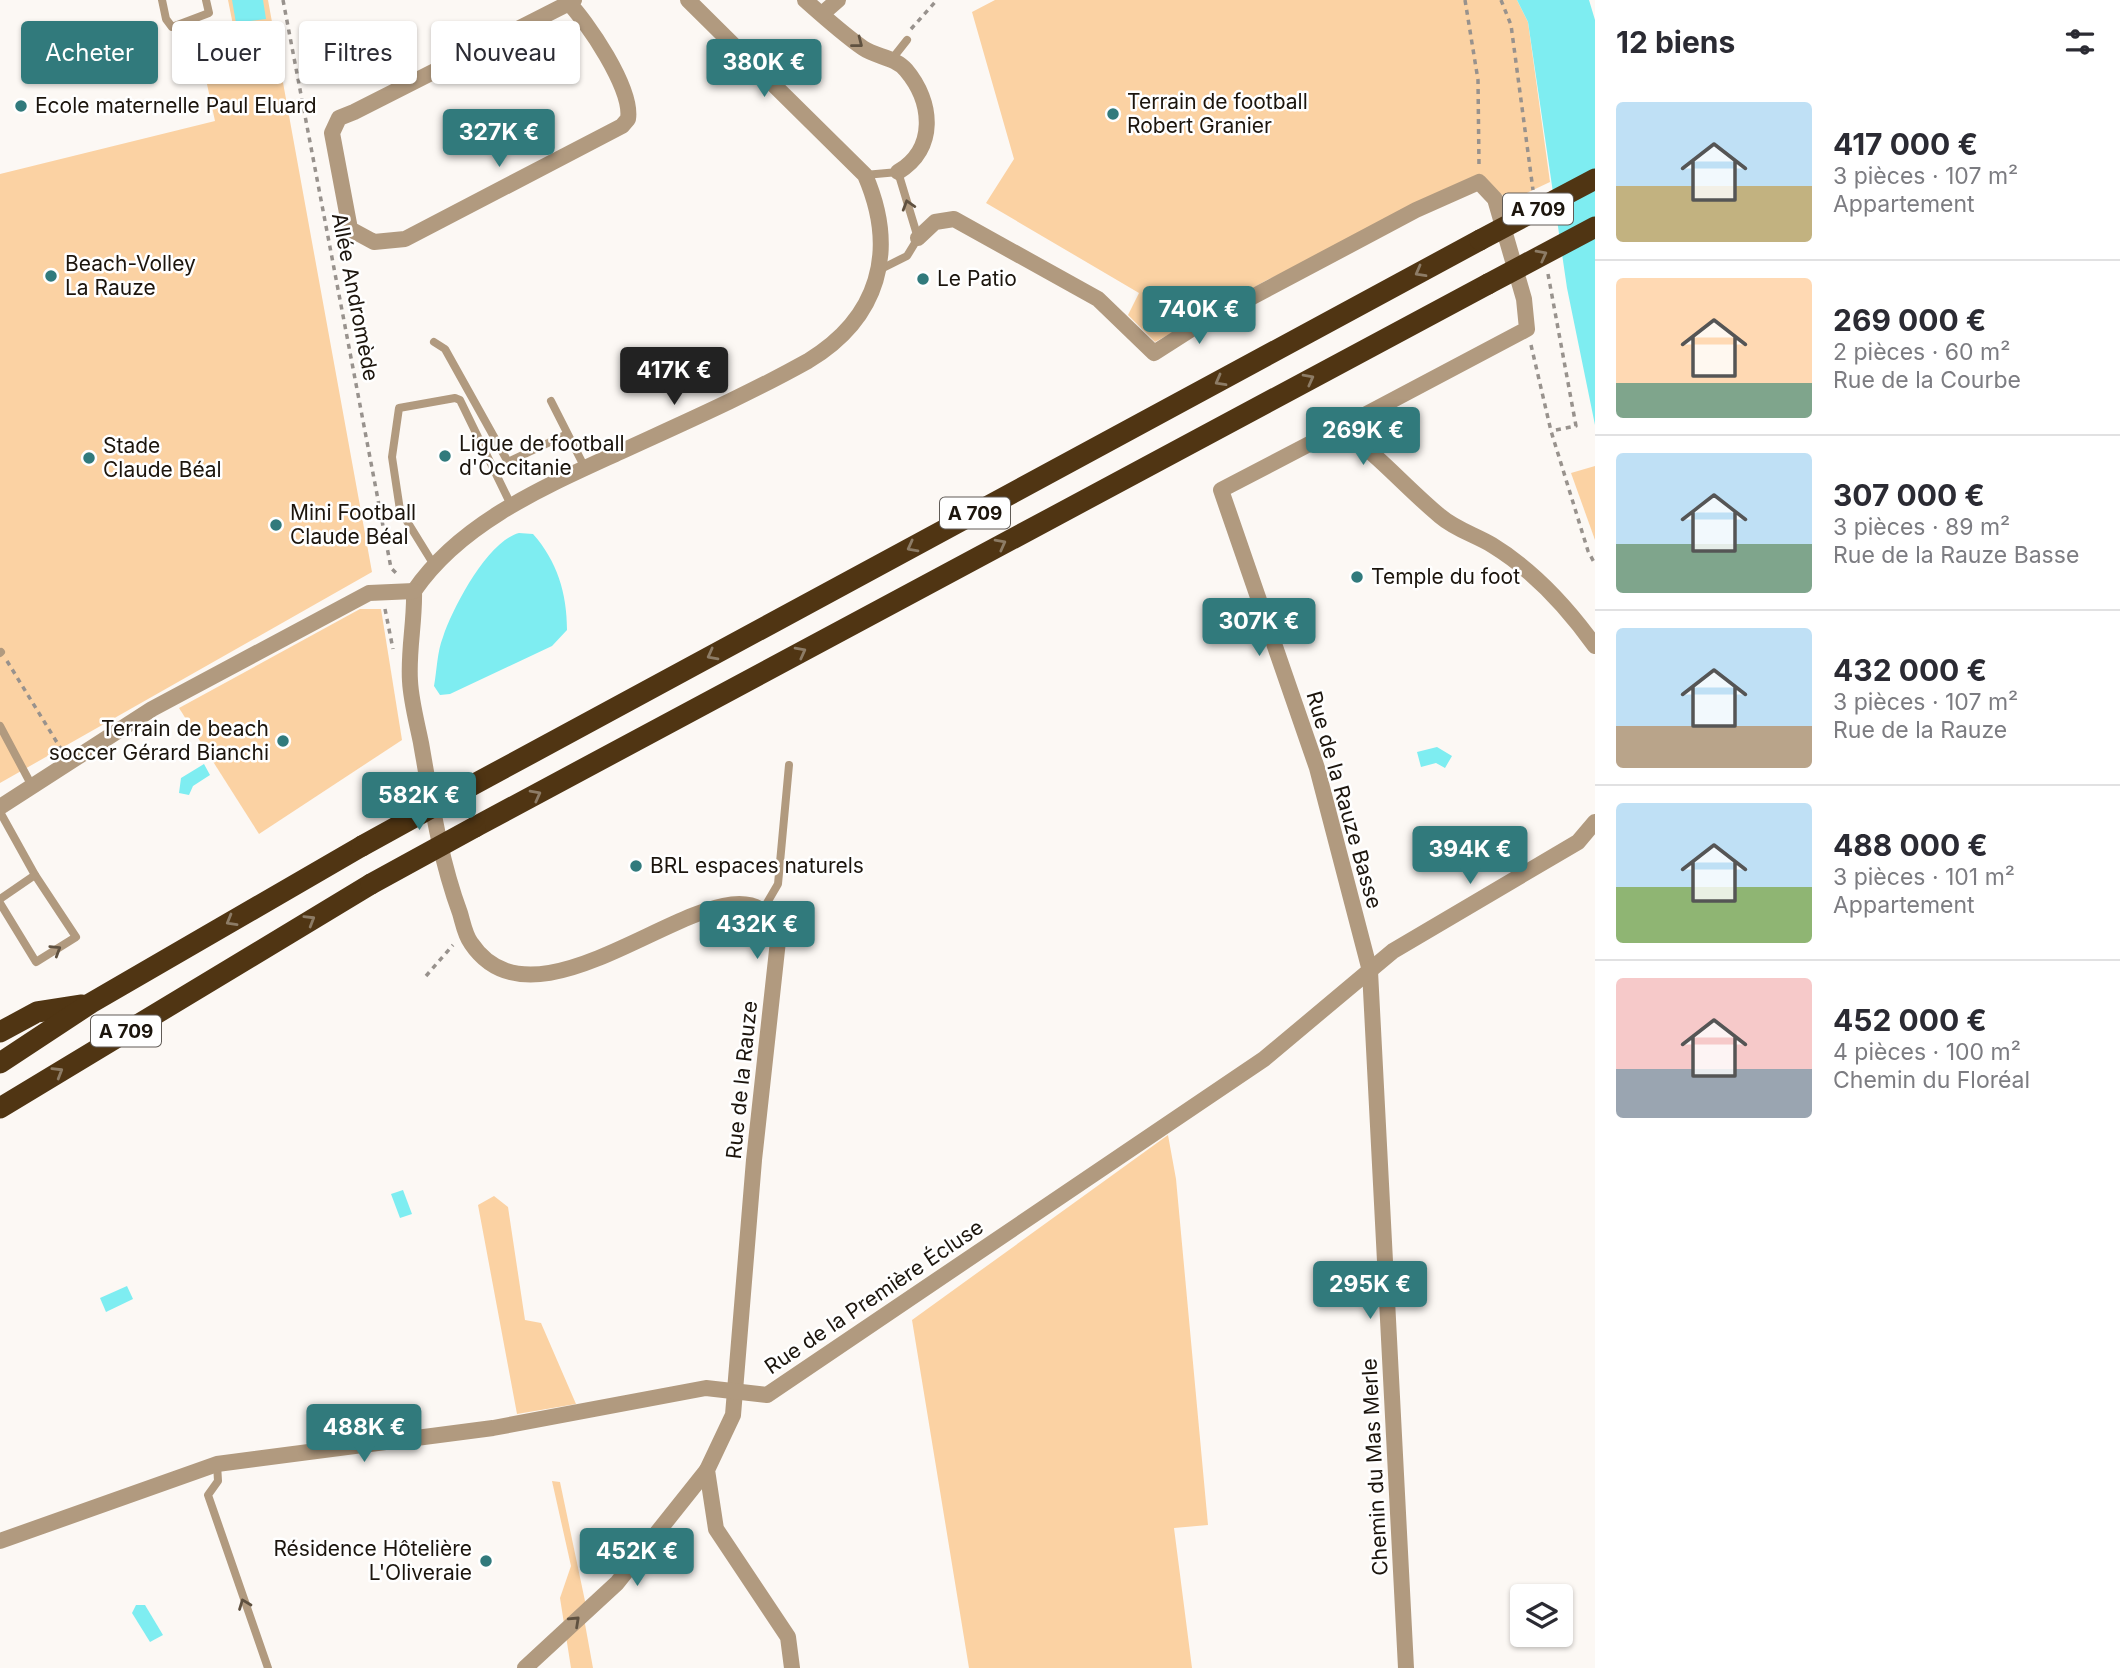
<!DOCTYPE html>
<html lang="fr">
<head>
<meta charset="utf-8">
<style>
  body { margin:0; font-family:Inter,sans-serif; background:#f2f2f3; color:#2b2b33; height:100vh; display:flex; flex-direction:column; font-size:26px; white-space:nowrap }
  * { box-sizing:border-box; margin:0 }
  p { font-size:23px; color:#7c7c81 }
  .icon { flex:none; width:38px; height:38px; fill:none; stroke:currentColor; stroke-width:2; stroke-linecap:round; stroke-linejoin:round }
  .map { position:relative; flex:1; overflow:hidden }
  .details { display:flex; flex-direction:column; background:#fff; width:525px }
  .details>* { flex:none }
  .top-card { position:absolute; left:21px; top:21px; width:665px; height:63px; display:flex; gap:14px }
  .tools { position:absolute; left:1510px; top:1584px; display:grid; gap:14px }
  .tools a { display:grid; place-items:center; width:63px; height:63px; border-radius:7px; background:#fff; box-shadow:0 2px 5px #0004; font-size:35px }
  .price { position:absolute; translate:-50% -60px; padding:0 16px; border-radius:7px; background:#317a7c; color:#fff; font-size:23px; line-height:46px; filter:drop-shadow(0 2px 4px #0008) }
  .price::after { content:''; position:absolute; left:50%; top:42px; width:21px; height:16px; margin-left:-10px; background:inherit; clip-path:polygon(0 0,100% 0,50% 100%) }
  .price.active { background:#222; color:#fff }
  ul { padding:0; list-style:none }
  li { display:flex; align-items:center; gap:21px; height:175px; padding:0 21px }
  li+li { border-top:2px solid #e1e1e2 }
  li span { display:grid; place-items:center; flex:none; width:196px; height:140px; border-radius:7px; color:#555 }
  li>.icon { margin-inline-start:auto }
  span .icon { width:84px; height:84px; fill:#fffc; stroke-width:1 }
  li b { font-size:30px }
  h2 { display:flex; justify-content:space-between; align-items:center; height:84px; padding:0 21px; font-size:30px }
  .chip { padding:0 24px; border-radius:7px; background:#fff; box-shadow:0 2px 5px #0004; font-size:24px; line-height:63px }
  .chip.active { background:#317a7c; color:#fff }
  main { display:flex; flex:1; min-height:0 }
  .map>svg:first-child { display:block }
</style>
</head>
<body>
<main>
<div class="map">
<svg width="1595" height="1668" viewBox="0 0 1595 1668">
  <rect width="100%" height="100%" fill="#fcf8f4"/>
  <!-- green -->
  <g fill="#fbd2a3">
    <path d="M 228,0 L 268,0 L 372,572 L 0,783 L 0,174 L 215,121 L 197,38 L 233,25 Z"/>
    <path d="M 995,0 L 1517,0 L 1528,22 L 1550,182 L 1510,201 L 1483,180 L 1267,280 L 1155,342 L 1128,315 L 1139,293 L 986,203 L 1014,159 L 972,12 Z"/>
    <path d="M 1595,466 L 1595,540 L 1571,473 Z"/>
    <path d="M 360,609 L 381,609 L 402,740 L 259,834 L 179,708 Z"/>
    <path d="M 1168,1135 L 1176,1179 L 1208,1525 L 1174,1528 L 1192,1668 L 969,1668 L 912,1320 Z"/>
    <path d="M 494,1196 L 508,1207 L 525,1320 L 541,1323 L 576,1404 L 517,1414 L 478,1205 Z"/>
    <path d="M 552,1481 L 560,1482 L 585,1601 L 585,1624 L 593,1668 L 571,1668 L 560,1598 L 571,1566 Z"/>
  </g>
  <!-- water -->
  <g fill="#7eedf1">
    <path d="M 232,0 L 263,0 L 266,19 L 236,23 Z"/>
    <path d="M 1517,0 L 1589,0 L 1595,20 L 1595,425 L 1567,288 L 1528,22 Z"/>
    <path d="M 519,533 L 533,534 C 557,561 567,593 567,630 L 552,646 L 450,694 L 440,695 L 434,686 C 437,670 437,652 443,637 C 453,607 488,541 519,533 Z"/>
    <path d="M 1437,747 L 1452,756 L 1445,768 L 1436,763 L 1421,767 L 1417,752 Z"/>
    <path d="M 204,764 L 210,775 L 193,786 L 189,795 L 179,793 L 181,778 Z"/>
    <path d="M 403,1190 L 412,1214 L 400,1218 L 391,1194 Z"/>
    <path d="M 127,1286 L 133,1299 L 106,1312 L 100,1298 Z"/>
    <path d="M 136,1605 L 145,1605 L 163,1635 L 150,1642 L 132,1613 Z"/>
  </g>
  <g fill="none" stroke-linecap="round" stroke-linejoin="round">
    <!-- path -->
    <g stroke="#98928d" stroke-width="3.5" stroke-dasharray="5 5" stroke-linecap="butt">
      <path d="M 283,0 L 391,568 L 399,576"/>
      <path d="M 1465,0 L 1478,80 L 1479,166"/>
      <path d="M 1501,0 L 1511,25 L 1533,190"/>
      <path d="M 911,29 L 937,0"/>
      <path d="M 1548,274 L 1576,426 L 1551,431"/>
      <path d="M 1531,345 L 1551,431 L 1588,551 L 1595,564"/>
      <path d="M 385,609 L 393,649"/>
      <path d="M 7,661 L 61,749"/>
      <path d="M 426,976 L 453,945"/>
    </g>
    <!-- service -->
    <g stroke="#b19a7f" stroke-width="8">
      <path d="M 162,0 L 166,19 L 172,27 L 209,13 L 206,0"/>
      <path d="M 892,59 L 907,40"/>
      <path d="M 865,175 L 898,172 L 918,238 L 907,256 L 879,270"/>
      <path d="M 434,342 L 445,349 L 508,462 L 567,434"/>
      <path d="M 551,401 L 585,468"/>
      <path d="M 434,565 L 400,510 L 392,457 L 399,408 L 455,398 L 460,400 L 512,507"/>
      <path d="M 0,653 L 1,652"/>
      <path d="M 0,726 L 32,786"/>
      <path d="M 0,812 L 35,875 L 76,937 L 36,962 L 0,903"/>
      <path d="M 0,899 L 35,875"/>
      <path d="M 764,908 L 778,884 L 789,765"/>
      <path d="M 217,1464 L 218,1481 L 208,1495 L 268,1668"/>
    </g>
    <!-- minor -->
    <g stroke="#b19a7f" stroke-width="16">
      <path d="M 566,0 C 587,21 633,89 628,119 L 622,126 L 405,239 L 374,242 L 350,229 L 332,133 L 339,118 L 354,112 L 569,3 L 574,0"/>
      <path d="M 805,0 C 823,16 843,34 863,48 C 876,57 895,57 906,70 C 933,102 937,149 898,172"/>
      <path d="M 822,14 L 838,0"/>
      <path d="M 918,238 L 935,222 L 954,219 L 1098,299 L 1154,353 L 1190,330 L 1416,210 L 1479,182 L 1495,199 L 1524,299 L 1527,329 L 1340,428 C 1380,456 1404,486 1440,516 C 1455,529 1475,535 1492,545 C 1533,570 1567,607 1595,646"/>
      <path d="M 1340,428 L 1221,490 L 1317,768 L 1370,971 L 1406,1668"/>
      <path d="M 414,591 C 415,621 408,651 410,681 C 411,701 417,723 421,743 C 431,800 440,859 460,913 C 463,923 465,935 471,943 C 547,1057 753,816 778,941 L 754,1160 L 733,1415 L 707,1470 L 716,1529 L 788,1637 L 792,1668"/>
      <path d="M 414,591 C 461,522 546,486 620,452 C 683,423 747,395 808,361 C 879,318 898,251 865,175 L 688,0"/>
      <path d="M 0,807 L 152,709 L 369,593 L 414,591"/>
      <path d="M 0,1541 L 217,1464 L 493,1428 L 706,1388 L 767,1395 L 1264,1059 L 1393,951 L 1578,842 L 1595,822"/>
      <path d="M 525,1668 L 617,1583 L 707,1470"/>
    </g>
    <!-- motorway -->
    <g stroke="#503513" stroke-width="21">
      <path d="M 469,787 L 1480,240"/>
      <path d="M 475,827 L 1488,284"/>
      <path d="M 0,1032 L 37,1012 L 82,1005"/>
      <path d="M 0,1063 L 91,1003 L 362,846"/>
      <path d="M 0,1108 L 371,884"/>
    </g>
    <!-- motorway-bridge -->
    <g stroke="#503513" stroke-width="21">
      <path d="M 1480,240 L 1595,179"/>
      <path d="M 1488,284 L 1595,227"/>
      <path d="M 362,846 L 469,787"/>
      <path d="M 371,884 L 475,827"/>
    </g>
  </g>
  <!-- one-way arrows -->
  <defs><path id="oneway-chevron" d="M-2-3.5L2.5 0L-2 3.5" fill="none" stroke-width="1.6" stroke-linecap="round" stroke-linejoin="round" transform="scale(1.75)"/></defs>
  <g stroke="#5f5140">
    <use href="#oneway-chevron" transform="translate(858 43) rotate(38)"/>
    <use href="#oneway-chevron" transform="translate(908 205) rotate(-107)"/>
    <use href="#oneway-chevron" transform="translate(56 950) rotate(-32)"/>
    <use href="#oneway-chevron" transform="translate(244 1604) rotate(-111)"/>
    <use href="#oneway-chevron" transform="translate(575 1621) rotate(-43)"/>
  </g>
  <g stroke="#8d7c66">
    <use href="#oneway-chevron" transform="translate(1542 255) rotate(-28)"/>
    <use href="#oneway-chevron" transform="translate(1420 272) rotate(151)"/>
    <use href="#oneway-chevron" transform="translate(1309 379) rotate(-28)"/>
    <use href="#oneway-chevron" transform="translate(1220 381) rotate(151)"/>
    <use href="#oneway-chevron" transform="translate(1001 544) rotate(-28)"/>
    <use href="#oneway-chevron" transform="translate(912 547) rotate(152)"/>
    <use href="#oneway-chevron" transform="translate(801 652) rotate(-28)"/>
    <use href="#oneway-chevron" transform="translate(712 655) rotate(152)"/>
    <use href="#oneway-chevron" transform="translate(536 795) rotate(-28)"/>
    <use href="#oneway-chevron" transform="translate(310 920) rotate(-31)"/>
    <use href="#oneway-chevron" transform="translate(231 921) rotate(150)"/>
    <use href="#oneway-chevron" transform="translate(58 1072) rotate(-31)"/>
  </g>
  <!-- markers -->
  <g fill="#317a7c" stroke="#fff" stroke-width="2.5">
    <circle cx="21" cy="106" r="7"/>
    <circle cx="1113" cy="114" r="7"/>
    <circle cx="51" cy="276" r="7"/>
    <circle cx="923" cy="279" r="7"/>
    <circle cx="445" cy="456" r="7"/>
    <circle cx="89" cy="458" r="7"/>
    <circle cx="276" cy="525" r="7"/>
    <circle cx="1357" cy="577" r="7"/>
    <circle cx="283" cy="741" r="7"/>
    <circle cx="636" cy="866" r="7"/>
    <circle cx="486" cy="1561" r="7"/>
  </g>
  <g text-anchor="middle" stroke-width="5" stroke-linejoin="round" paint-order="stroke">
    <!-- shield labels -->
    <g fill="#fff" stroke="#605b56" stroke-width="2">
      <rect x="1503" y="193.5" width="70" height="31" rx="5"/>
      <rect x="940" y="497.5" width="70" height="31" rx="5"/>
      <rect x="91" y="1015.5" width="70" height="31" rx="5"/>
    </g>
    <g font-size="19" font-weight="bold" fill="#1c150d">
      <text x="1538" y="216">A 709</text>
      <text x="975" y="520">A 709</text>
      <text x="126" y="1038">A 709</text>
    </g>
    <!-- poi labels -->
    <g font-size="21" fill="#1c150d" stroke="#fff" text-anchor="start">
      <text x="1127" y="109">Terrain de football<tspan x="1127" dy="24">Robert Granier</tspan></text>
      <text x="35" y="113">Ecole maternelle Paul Eluard</text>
      <text x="65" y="271">Beach-Volley<tspan x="65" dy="24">La Rauze</tspan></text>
      <text x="937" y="286">Le Patio</text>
      <text x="459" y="451">Ligue de football<tspan x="459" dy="24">d'Occitanie</tspan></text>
      <text x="103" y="453">Stade<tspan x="103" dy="24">Claude Béal</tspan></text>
      <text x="290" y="520">Mini Football<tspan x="290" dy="24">Claude Béal</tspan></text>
      <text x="1371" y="584">Temple du foot</text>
      <text x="269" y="736" text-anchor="end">Terrain de beach<tspan x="269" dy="24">soccer Gérard Bianchi</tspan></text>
      <text x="650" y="873">BRL espaces naturels</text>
      <text x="472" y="1556" text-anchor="end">Résidence Hôtelière<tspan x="472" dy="24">L'Oliveraie</tspan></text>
    </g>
    <!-- street labels -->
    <g font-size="21" fill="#1c150d" stroke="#fff">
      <text transform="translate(355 297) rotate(79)" y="7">Allée Andromède</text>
      <text transform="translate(1344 800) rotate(74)" y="7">Rue de la Rauze Basse</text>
      <text transform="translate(742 1080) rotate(-84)" y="7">Rue de la Rauze</text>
      <text transform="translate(874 1297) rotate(-34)" y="7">Rue de la Première Écluse</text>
      <text transform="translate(1375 1467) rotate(-93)" y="7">Chemin du Mas Merle</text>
    </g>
  </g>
</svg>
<div class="tools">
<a><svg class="icon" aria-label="layers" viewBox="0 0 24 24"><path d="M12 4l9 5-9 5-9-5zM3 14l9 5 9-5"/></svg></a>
</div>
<b class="price" style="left:764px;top:99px">380K €</b>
<b class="price" style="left:499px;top:169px">327K €</b>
<b class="price" style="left:1199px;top:346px">740K €</b>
<b class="price active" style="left:674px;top:407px">417K €</b>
<b class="price" style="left:1363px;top:467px">269K €</b>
<b class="price" style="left:1259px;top:658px">307K €</b>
<b class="price" style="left:419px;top:832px">582K €</b>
<b class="price" style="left:1470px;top:886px">394K €</b>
<b class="price" style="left:757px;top:961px">432K €</b>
<b class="price" style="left:1370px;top:1321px">295K €</b>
<b class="price" style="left:364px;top:1464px">488K €</b>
<b class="price" style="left:637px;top:1588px">452K €</b>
<div class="top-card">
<a class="chip active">Acheter</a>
<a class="chip">Louer</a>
<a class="chip">Filtres</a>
<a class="chip">Nouveau</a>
</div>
</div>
<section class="details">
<h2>12 biens<svg class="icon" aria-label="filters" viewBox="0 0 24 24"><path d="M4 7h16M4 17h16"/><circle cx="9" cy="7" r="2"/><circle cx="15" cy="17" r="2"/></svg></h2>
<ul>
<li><span style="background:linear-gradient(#bfe0f5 60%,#c2b280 0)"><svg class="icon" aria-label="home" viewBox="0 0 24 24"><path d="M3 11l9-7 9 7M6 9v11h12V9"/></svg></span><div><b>417 000 €</b><p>3 pièces · 107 m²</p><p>Appartement</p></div></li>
<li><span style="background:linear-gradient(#ffd9b3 75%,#7fa58c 0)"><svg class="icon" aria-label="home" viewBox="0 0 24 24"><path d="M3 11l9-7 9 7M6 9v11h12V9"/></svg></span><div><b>269 000 €</b><p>2 pièces · 60 m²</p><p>Rue de la Courbe</p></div></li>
<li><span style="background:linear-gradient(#bfe0f5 65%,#7fa58c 0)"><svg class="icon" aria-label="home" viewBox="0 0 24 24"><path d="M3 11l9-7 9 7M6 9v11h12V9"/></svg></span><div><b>307 000 €</b><p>3 pièces · 89 m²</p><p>Rue de la Rauze Basse</p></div></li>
<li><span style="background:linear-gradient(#bfe0f5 70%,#b9a48a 0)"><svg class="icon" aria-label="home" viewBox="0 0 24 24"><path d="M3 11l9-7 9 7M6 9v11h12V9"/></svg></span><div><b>432 000 €</b><p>3 pièces · 107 m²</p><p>Rue de la Rauze</p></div></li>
<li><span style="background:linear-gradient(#bfe0f5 60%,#8fb573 0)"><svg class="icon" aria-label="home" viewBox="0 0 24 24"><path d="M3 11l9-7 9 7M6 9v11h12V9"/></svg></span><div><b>488 000 €</b><p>3 pièces · 101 m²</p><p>Appartement</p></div></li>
<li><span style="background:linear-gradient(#f6c9c9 65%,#9aa5b1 0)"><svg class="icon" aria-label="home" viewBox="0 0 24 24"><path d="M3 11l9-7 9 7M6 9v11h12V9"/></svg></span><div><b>452 000 €</b><p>4 pièces · 100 m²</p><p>Chemin du Floréal</p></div></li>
</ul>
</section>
</main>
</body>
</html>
